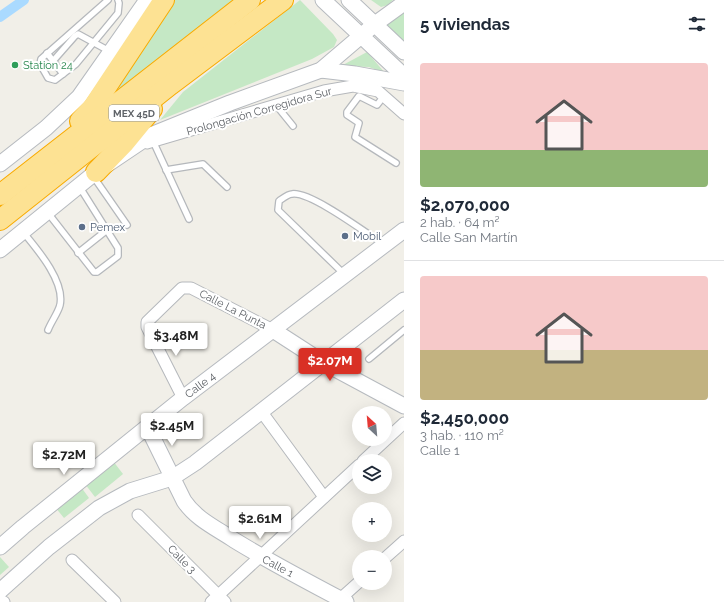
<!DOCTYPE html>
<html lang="es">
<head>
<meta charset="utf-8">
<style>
  body { margin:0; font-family:Raleway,sans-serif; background:#f6f6f7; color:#1f2937; height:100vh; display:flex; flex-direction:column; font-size:15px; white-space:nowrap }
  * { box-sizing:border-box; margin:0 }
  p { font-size:13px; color:#747a83 }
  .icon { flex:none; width:22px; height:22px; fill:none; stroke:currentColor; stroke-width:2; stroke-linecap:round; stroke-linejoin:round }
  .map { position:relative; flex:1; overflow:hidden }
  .side { display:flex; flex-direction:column; background:#fff; width:320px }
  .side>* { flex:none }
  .needle { width:26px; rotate:334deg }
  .fabs { position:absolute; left:352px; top:406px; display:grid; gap:8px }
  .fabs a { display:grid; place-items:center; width:40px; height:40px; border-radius:50%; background:#fff; box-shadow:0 4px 16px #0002; font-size:20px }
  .price { position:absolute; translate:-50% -34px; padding:0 9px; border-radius:4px; background:#fff; color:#222; font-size:13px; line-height:26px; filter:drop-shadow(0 1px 2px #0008) }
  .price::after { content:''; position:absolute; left:50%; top:24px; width:12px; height:9px; margin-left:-6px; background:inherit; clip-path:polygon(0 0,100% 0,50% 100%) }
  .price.selected { background:#d93025; color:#fff }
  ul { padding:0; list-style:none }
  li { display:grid; align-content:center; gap:8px; height:212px; padding:0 16px }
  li+li { border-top:1px solid #e0e1e3 }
  li span { display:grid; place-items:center; height:124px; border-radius:4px; color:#555 }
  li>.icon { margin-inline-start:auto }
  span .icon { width:72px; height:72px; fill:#fffc; stroke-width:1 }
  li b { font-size:17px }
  h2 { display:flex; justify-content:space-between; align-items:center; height:48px; padding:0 16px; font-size:17px }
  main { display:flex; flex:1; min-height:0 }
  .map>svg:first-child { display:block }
</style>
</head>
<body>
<main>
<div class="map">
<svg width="404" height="602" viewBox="0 0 404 602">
  <rect width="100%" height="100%" fill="#f1efe8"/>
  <!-- green -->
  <g fill="#c5e8c5">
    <path d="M 173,0 L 237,0 L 100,105 Z"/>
    <path d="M 300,0 L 333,34 L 337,40 L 334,47 L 312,59 L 160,120 L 183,92 Z"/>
    <path d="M 371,0 L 393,0 L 388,5 L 381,7 Z"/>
    <path d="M 404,11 L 404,44 L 383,25 Z"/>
    <path d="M 367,52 L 385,73 L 369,67 L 341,66 Z"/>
    <path d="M 113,461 L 123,474 L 95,497 L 85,484 Z"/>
    <path d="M 81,487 L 89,498 L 64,518 L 55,507 Z"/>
    <path d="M 0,557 L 9,567 L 0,575 Z"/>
  </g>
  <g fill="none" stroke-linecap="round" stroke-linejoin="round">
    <!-- canal -->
    <path stroke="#aadaff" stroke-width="10" d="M 0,17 L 24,0"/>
    <!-- lane casing -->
    <g stroke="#b5b8bc" stroke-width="8">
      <g id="lane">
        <path d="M 108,0 L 41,59 L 40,64 L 48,78 L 55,80 L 76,64 L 118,13 L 119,3 L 118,0"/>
        <path d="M 47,53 L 63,74"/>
        <path d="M 53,61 L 75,36 L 78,34 L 111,52"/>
        <path d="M 384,96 L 377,105 L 359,96 L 347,112 L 347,115 L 359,123 L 355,137 L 396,163"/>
        <path d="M 276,105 L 293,126"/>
        <path d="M 153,141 L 189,219"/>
        <path d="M 166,170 L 203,164 L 227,187"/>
        <path d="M 93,176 L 127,225"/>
        <path d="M 48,213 L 94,272 L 97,272 L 118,256 L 118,248 L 79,186"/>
        <path d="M 23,232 C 37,249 65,281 60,305 C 58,313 51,322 48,330"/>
        <path d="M 78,253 L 107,230"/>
        <path d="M 344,274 L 278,210 L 279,201 C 282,199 288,194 292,194 C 310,191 366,233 383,244"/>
        <path d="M 369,359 L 404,330"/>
      </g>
    </g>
    <!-- street casing -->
    <g stroke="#b5b8bc" stroke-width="13">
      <g id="street">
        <path d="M 147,143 L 324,91 L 353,86 L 378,91 L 404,114"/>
        <path d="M 183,398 L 147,327 L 147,322 L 182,288 L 191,288 L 273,330"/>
        <path d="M 261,411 L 324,497"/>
        <path d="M 363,461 L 404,423"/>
        <path d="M 138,515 L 225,602"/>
        <path d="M 385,558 L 404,541"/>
        <path d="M 72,560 L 115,602"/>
        <path d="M 340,599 L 359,582"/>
        <path d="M 0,600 L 4,602"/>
        <path d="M 211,602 L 359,465"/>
      </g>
    </g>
    <!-- secondary casing -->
    <g stroke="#b6babf" stroke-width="17">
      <g id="secondary">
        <path d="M 323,0 L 404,76"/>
        <path d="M 349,0 L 404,52"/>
        <path d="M 321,70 L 355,74 L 404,83"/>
        <path d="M 0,164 L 46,128 L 79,97 L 147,0"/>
        <path d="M 0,250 L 96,172 L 151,135 L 230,103 L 321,70 L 375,24 L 404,3"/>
        <path d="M 273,330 L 324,363 L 404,406"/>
        <path d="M 148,428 L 184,501 C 196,519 216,528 234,540 C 270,562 308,582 346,602"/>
        <path d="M 0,547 L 23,527 L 183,398 L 404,230"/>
        <path d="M 0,591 L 49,547 L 99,508 L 130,491 L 172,478 L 195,463 L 404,300"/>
      </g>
    </g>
    <!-- highway casing -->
    <g stroke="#f9ab00" stroke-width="22">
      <g id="highway">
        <path d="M 80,121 L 93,107 L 164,0"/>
        <path d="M 96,172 L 125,142 L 152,109"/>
        <path d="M 0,195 L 250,0"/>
        <path d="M 0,220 L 170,85 L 283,0"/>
      </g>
    </g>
    <!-- lane -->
    <use href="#lane" stroke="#fff" stroke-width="5.5"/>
    <!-- street -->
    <use href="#street" stroke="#fff" stroke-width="11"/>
    <!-- secondary -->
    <use href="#secondary" stroke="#fff" stroke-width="15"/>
    <!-- highway -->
    <use href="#highway" stroke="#fde293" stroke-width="20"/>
  </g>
  <!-- markers -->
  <circle fill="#2e9e5b" stroke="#fff" stroke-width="1.5" cx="15" cy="65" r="4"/>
  <g fill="#5c6f8a" stroke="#fff" stroke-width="1.5">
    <circle cx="82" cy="227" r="4"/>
    <circle cx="345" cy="236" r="4"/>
  </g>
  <g text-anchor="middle" stroke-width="4" stroke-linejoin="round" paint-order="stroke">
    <!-- shield labels -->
    <rect fill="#fff" stroke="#8f9295" stroke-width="1" x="109" y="105" width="50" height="16" rx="3"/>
    <g font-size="10" font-weight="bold" fill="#5f6368">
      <text x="134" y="117">MEX 45D</text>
    </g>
    <!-- leisure labels -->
    <g font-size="11" fill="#27864d" stroke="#fff" text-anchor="start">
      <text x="23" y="69">Station 24</text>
    </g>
    <!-- street labels -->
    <g font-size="11" fill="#5f6368" stroke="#fff">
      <text transform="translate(259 111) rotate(-16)" y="4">Prolongación Corregidora Sur</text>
      <text transform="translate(233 309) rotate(27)" y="4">Calle La Punta</text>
      <text transform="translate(200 385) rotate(-37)" y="4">Calle 4</text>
      <text transform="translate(182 559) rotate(45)" y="4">Calle 3</text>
      <text transform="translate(278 566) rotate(28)" y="4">Calle 1</text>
    </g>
    <!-- service labels -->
    <g font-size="11" fill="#4e5e75" stroke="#fff" text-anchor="start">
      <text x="90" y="231">Pemex</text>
      <text x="353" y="240">Mobil</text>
    </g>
  </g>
</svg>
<div class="fabs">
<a><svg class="needle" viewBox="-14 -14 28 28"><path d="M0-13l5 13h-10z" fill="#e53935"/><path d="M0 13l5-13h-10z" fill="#747a83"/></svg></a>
<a><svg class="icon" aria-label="layers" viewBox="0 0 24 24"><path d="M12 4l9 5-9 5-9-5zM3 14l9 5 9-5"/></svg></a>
<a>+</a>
<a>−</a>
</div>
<b class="price" style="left:176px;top:357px">$3.48M</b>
<b class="price selected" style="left:330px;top:382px">$2.07M</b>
<b class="price" style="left:172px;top:447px">$2.45M</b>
<b class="price" style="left:64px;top:476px">$2.72M</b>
<b class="price" style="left:260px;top:540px">$2.61M</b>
</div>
<section class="side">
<h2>5 viviendas<svg class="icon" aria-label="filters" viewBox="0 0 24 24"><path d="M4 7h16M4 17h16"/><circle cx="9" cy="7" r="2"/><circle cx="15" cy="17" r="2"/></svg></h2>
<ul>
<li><span style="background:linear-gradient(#f6c9c9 70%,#8fb573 0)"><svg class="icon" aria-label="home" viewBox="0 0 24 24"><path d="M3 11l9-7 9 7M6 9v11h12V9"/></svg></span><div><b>$2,070,000</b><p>2 hab. · 64 m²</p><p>Calle San Martín</p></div></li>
<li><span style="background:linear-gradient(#f6c9c9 60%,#c2b280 0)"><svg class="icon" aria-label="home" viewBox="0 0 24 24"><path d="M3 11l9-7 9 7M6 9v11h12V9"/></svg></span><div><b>$2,450,000</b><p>3 hab. · 110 m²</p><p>Calle 1</p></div></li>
</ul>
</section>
</main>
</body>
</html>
